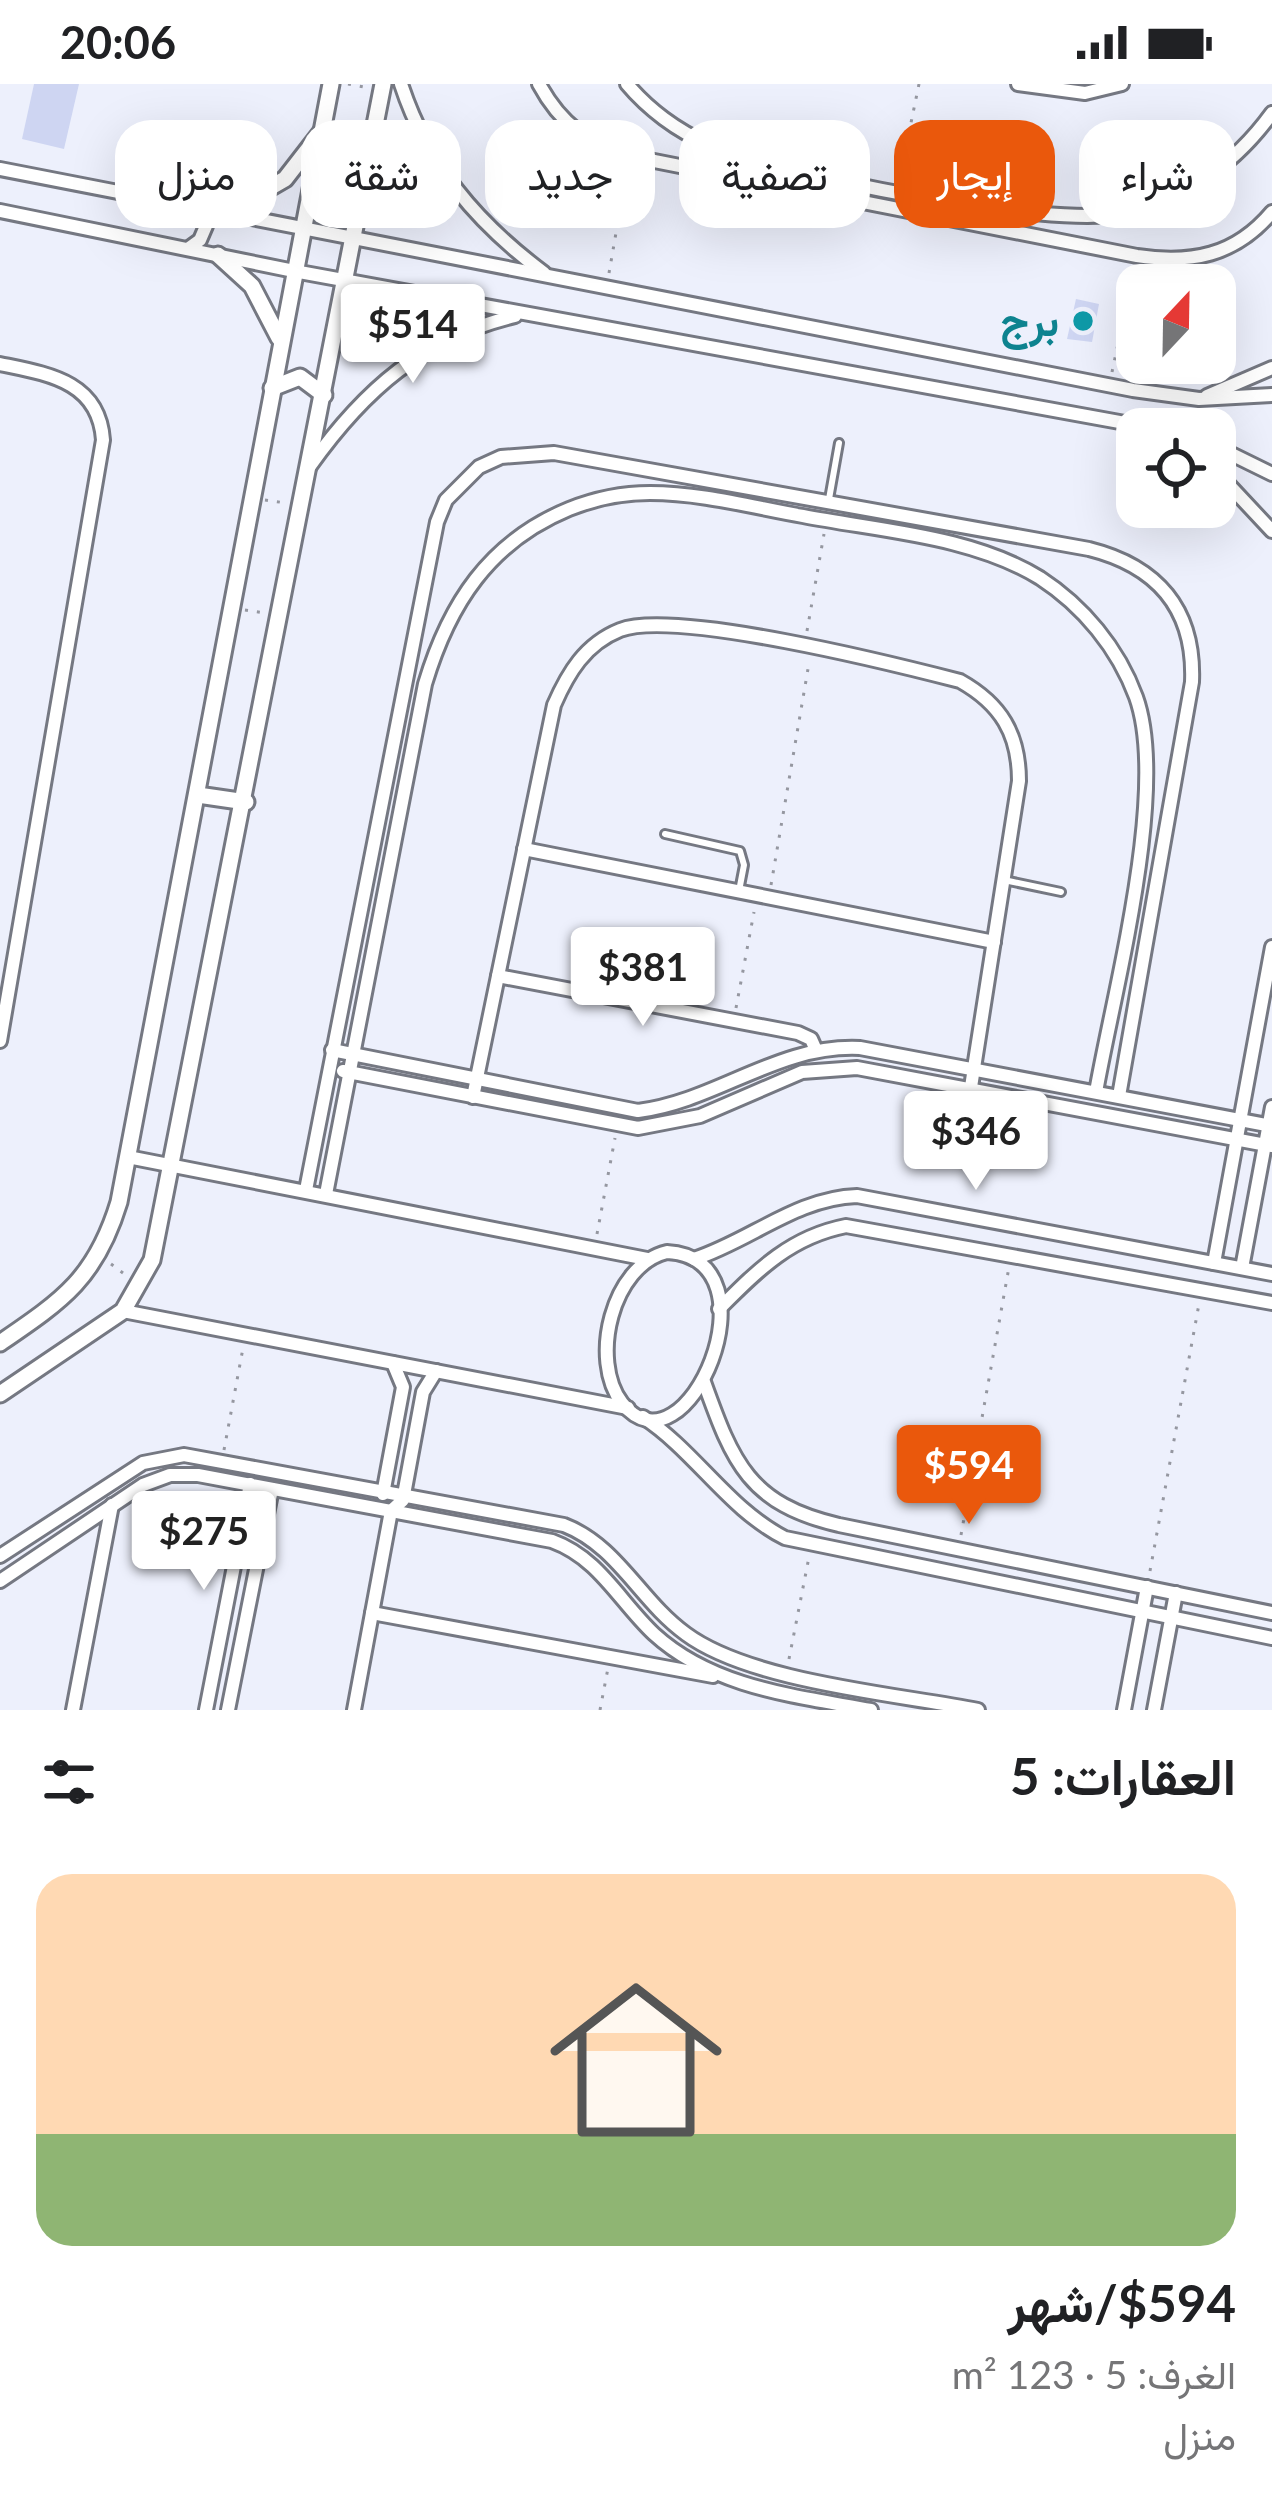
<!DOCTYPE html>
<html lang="ar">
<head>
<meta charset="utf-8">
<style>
  body { margin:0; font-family:Lato,Vazirmatn,sans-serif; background:#f2f2f2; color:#202124; direction:rtl; height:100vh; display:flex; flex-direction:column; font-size:45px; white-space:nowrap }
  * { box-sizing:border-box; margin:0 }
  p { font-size:39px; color:#757577 }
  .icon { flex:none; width:66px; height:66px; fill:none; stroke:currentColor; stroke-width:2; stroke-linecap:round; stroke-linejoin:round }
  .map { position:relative; height:1626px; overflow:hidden; direction:ltr }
  .side { display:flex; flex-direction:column; background:#fff; flex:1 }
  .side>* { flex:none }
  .guide { position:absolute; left:36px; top:36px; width:1200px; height:108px; direction:rtl; display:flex; gap:24px }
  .needle { width:78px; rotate:22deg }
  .fabs { position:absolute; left:1116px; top:180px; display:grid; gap:24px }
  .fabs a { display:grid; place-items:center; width:120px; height:120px; border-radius:24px; background:#fff; box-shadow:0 12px 48px #0002; font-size:60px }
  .price { position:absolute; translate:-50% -102px; padding:0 27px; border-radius:12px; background:#fff; color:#222; font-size:39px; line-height:78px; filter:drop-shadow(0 3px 6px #0008) }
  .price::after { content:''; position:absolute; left:50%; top:72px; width:36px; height:27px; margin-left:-18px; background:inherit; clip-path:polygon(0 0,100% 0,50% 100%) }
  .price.current { background:#ea580c; color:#fff }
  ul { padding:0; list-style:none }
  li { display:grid; align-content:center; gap:24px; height:636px; padding:0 36px }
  li span { display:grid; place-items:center; height:372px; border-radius:36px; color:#555 }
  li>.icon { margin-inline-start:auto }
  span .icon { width:216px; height:216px; fill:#fffc; stroke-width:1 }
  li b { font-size:51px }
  h2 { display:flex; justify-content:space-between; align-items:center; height:144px; padding:0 36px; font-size:51px }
  .chip { padding:0 42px; border-radius:36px; background:#fff; box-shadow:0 12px 48px #0002; font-size:42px; line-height:108px }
  .chip.current { background:#ea580c; color:#fff }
  .status { display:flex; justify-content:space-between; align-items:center; height:84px; padding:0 60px; background:#fff; direction:ltr }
  .status svg { height:33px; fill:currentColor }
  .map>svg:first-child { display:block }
</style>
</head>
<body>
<div class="status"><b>20:06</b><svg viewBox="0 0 49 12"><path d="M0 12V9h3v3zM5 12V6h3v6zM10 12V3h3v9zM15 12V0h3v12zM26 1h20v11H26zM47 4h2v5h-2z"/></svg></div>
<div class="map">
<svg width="1272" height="1626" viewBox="0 0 1272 1626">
  <rect width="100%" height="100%" fill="#edf0fc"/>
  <!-- building -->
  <g fill="#ced5f2">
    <path d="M 34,0 L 79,0 L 64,65 L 22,55 Z"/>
    <path d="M 1076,215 L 1099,220 L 1092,258 L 1067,255 Z"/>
  </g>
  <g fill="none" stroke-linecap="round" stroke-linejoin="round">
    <!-- service casing -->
    <g stroke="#757882" stroke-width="12">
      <g id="service">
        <path d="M 829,415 L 839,359"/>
        <path d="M 665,750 L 740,767 L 744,781 L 739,807"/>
        <path d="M 1004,796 L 1061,808"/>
      </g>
    </g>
    <!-- minor casing -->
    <g stroke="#757882" stroke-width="18">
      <g id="minor">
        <path d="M 401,0 C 428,82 476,138 544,189"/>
        <path d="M 539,0 C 560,39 587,59 629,72 L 1137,172 C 1191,180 1235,172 1272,128"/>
        <path d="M 627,0 C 648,25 677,47 708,60 C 779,91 1050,145 1123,129 C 1185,115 1235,80 1272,29"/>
        <path d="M 1018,0 L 1085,9 L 1122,0"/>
        <path d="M 0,85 L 1133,306 L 1199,315 L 1272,311"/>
        <path d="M 0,127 L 294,187 L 1158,345"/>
        <path d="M 189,164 L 200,156 L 206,142 L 198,122"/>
        <path d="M 0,280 C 48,290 99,297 103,356 L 0,957"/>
        <path d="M 1207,312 L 1272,284"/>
        <path d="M 1215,362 L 1272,390"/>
        <path d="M 310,382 C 364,306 423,254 515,232"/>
        <path d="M 1215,386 L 1272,447"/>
        <path d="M 524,765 L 994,858"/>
        <path d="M 498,892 L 798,949 L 811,955 L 815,964"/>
        <path d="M 332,966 L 638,1027 C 717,1017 778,960 860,964 L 1272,1042"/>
        <path d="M 343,987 L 638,1044 L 700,1032 L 802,988 L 857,984 L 1272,1062"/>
        <path d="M 473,1013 L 554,621 C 568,589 585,560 620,546 C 675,525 894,580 960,597 C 1001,620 1019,650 1019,697 L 971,1003"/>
        <path d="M 128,1073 L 647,1175"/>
        <path d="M 306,1106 L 437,438 L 446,416 L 479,383 L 501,373 L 554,369 L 1089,465 C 1157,482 1195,525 1192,598 L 1119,1012"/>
        <path d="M 326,1110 L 425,600 C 449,520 489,458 569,425 C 594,415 623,409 650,409 C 701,409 752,423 803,432 C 880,447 972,452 1040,494 C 1083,522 1118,564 1136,613 C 1169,705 1114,906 1096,1008"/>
        <path d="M 667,1168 C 782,1174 686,1400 622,1319 C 589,1276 612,1181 667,1168 Z"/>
        <path d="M 694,1175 C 750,1157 796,1114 857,1112 L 1272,1190"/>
        <path d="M 1214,1179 L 1272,863"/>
        <path d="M 1242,1184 L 1272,1023"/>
        <path d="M 719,1225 C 758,1186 790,1153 846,1142 L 1272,1219"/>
        <path d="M 123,1227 L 628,1324"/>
        <path d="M 704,1298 C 733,1379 749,1420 839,1441 L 1272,1529"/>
        <path d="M 643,1333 C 696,1368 728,1425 785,1454 L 1272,1554"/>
        <path d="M 383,1410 L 403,1303 L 393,1279"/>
        <path d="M 0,1472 L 143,1379 L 184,1371 L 564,1441 C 618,1462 640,1517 686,1550 C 751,1598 897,1610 978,1626"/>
        <path d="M 0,1497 L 143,1401 L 170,1391 L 198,1391 L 552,1457 C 599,1474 619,1517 654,1550 C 713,1604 796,1612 871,1626"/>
        <path d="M 372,1529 L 713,1592"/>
        <path d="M 73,1626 L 112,1421"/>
        <path d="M 206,1626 L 250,1400"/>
        <path d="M 228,1626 L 272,1405"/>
        <path d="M 354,1626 L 391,1427 L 403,1416 L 423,1308 L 436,1287"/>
        <path d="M 1124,1626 L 1147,1503"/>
        <path d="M 1154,1626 L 1176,1509"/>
      </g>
    </g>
    <!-- tertiary casing -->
    <g stroke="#757882" stroke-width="21">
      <g id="tertiary">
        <path d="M 228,128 L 285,95 L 323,46 L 333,60 L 349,66 L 372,54"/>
        <path d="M 218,171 L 252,202 L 279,254"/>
        <path d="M 272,304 L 300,293 L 324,311"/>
        <path d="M 198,711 L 246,718"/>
        <path d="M 0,1259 C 63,1216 96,1194 119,1118 L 331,0"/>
        <path d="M 0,1310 L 123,1227 L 152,1176 L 383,0"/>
      </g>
    </g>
    <!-- path -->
    <g stroke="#9597a0" stroke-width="3" stroke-dasharray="3 9" stroke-linecap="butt">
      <path d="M 348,0 L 364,3"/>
      <path d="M 899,97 L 919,0"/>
      <path d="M 609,189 L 627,86"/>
      <path d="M 1112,288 L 1134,185"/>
      <path d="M 265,416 L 286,419"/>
      <path d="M 245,526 L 265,529"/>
      <path d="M 807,547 L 824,450"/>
      <path d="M 771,801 L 809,579"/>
      <path d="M 736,924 L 754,828"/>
      <path d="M 597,1150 L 615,1054"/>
      <path d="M 111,1180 L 127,1192"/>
      <path d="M 224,1366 L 243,1264"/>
      <path d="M 961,1451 L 1009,1183"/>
      <path d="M 1150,1487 L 1199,1220"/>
      <path d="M 789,1575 L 809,1473"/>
      <path d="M 600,1626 L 608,1584"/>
    </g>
    <!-- service -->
    <use href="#service" stroke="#fff" stroke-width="6"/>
    <!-- minor -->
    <use href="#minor" stroke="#fff" stroke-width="12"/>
    <!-- tertiary -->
    <use href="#tertiary" stroke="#fff" stroke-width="15"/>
  </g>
  <!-- markers -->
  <circle fill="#0f9aa8" stroke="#edf0fc" stroke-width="4.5" cx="1083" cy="237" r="12"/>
  <g text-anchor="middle" stroke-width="9" stroke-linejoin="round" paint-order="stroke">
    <!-- culture labels -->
    <g font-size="42" font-weight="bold" fill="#0d838f" stroke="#edf0fc" text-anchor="end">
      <text x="1059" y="252">برج</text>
    </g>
  </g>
</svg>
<div class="fabs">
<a><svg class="needle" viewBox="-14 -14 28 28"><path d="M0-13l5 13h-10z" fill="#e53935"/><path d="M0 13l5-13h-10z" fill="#757577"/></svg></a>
<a><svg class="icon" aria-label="locate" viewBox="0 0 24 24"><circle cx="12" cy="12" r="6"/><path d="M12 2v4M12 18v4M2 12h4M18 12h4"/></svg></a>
</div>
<b class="price" style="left:413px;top:302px">$514</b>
<b class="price" style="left:643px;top:945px">$381</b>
<b class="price" style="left:976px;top:1109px">$346</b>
<b class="price current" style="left:969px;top:1443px">$594</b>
<b class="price" style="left:204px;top:1509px">$275</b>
<div class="guide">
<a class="chip">شراء</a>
<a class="chip current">إيجار</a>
<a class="chip">تصفية</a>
<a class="chip">جديد</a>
<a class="chip">شقة</a>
<a class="chip">منزل</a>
</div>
</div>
<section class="side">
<h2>العقارات: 5<svg class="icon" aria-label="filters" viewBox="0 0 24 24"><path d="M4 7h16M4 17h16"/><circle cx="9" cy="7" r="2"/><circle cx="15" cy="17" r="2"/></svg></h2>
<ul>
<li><span style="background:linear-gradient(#ffd9b3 70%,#8fb573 0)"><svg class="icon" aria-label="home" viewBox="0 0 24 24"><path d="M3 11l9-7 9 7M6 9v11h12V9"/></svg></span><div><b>$594/شهر</b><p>الغرف: 5 · 123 m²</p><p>منزل</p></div></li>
</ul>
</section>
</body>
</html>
